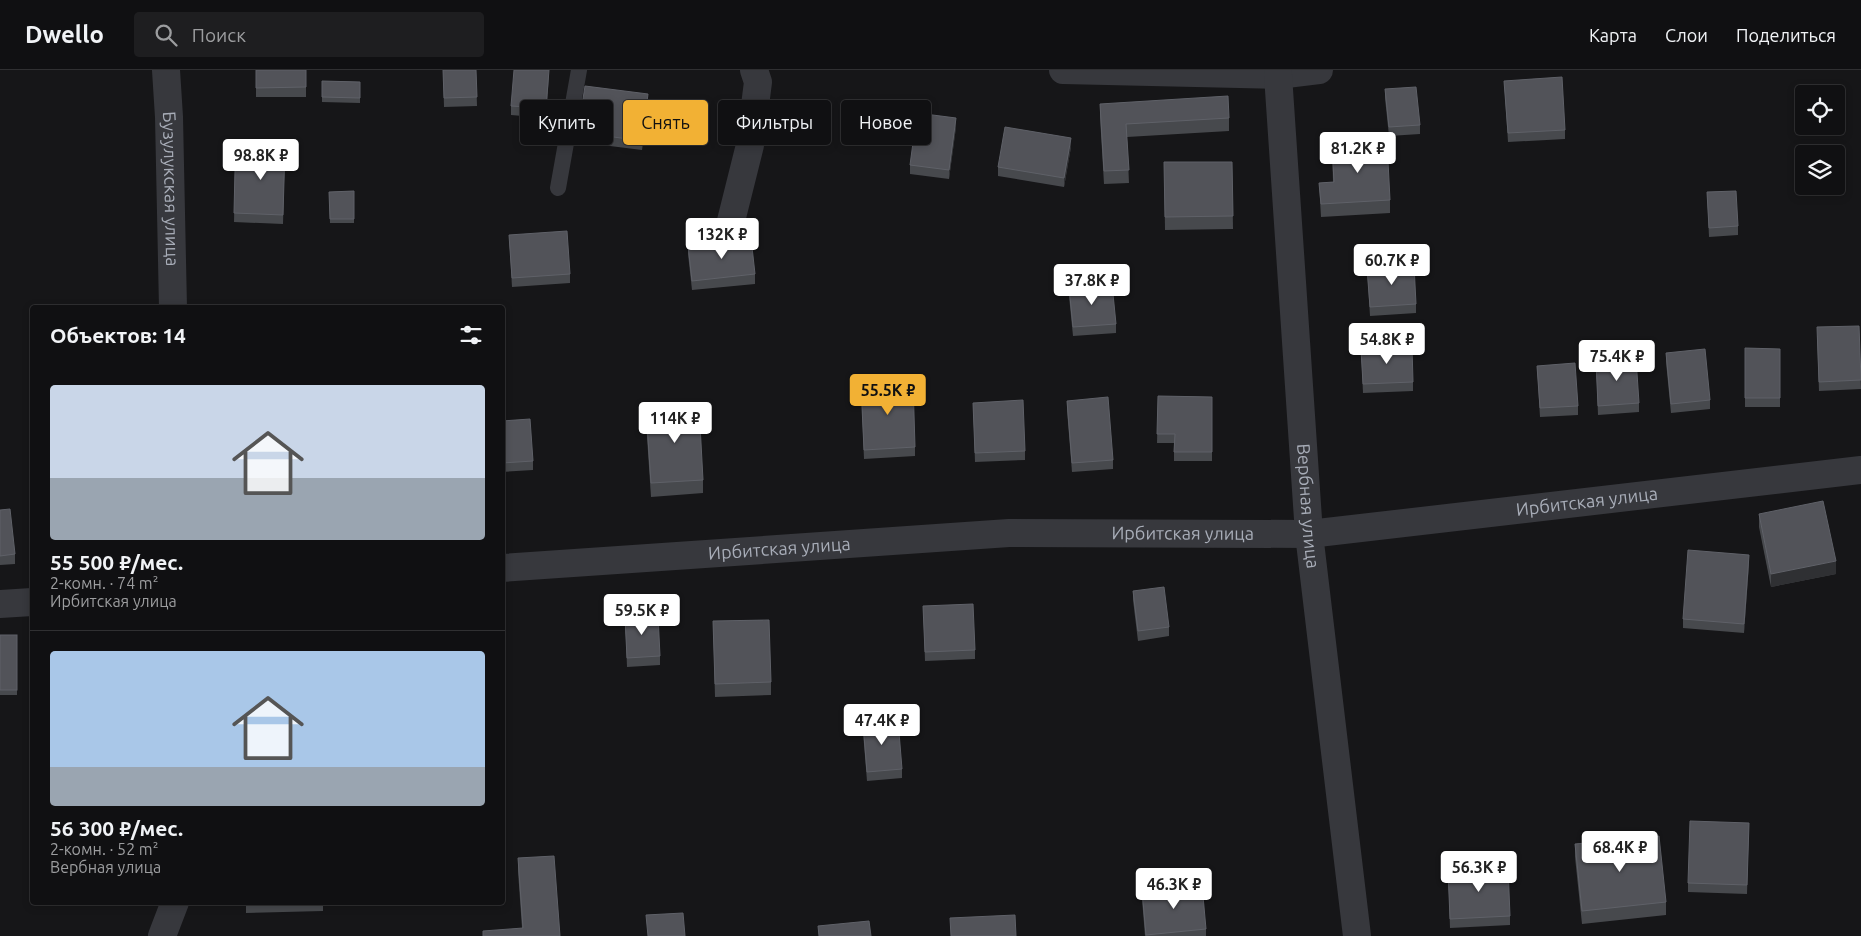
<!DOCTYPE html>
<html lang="ru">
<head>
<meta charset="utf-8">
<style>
  body { margin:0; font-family:Ubuntu,sans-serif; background:#1e1e20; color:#f1f3f6; height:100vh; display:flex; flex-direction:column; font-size:19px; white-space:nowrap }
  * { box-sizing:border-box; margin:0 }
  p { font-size:16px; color:#9c9d9f }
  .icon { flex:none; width:28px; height:28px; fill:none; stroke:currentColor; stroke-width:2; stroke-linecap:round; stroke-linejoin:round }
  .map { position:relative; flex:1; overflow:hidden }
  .panel { position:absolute; left:30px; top:235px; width:475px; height:600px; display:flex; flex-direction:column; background:#101012; border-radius:5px; box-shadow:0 2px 8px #0003,0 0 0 1px #303032 }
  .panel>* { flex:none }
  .guide { position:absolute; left:520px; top:30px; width:475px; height:45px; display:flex; gap:10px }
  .fabs { position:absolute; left:1795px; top:15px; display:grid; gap:10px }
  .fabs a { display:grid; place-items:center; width:50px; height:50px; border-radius:5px; background:#101012; box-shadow:0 2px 8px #0003,0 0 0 1px #303032; font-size:25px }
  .price { position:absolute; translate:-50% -42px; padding:0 11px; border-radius:5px; background:#fff; color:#222; font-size:16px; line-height:32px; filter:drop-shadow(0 1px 2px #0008) }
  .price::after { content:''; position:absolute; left:50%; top:30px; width:15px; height:11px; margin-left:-8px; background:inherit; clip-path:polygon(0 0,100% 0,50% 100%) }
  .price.active { background:#f2b134; color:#111 }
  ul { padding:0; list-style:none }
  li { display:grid; align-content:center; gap:10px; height:265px; padding:0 20px }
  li+li { border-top:1px solid #303032 }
  li span { display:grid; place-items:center; height:155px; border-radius:5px; color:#555 }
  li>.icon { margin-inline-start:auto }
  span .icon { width:90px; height:90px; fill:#fffc; stroke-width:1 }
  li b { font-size:21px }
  h2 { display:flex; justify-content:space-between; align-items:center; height:60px; padding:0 20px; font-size:21px }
  .tag { padding:0 18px; border-radius:5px; background:#101012; box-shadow:0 2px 8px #0003,0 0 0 1px #303032; font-size:18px; line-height:45px }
  .tag.active { background:#f2b134; color:#111 }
  header { display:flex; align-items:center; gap:30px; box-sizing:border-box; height:70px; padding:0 25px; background:#101012; border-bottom:1px solid #303032 }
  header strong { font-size:24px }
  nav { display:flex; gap:28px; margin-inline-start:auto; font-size:18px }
  .search { width:350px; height:45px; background:#1e1e20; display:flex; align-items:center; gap:12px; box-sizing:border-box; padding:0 18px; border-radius:5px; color:#9c9d9f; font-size:19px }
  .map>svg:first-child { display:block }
</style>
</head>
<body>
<header>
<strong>Dwello</strong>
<div class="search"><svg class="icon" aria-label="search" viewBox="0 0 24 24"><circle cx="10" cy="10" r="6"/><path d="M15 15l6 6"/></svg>Поиск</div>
<nav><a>Карта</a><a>Слои</a><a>Поделиться</a></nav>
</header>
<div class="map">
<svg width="1861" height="866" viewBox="0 0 1861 866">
  <rect width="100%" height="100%" fill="#161618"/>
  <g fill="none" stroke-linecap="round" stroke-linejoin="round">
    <!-- service -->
    <path stroke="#37383d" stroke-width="16" d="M 558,118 L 579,0"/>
    <!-- minor -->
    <g stroke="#37383d" stroke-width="28">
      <path id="s1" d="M 166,0 L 169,47 L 173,238"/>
      <path d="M 1063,0 L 1278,5 L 1319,0"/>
      <path id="s2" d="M 1278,5 L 1309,464 L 1357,866"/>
      <path d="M 731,151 L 750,75 L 758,12 L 754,0"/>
      <path id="s3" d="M 502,498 L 1009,463 L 1309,464 L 1861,400"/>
      <path d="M 0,534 L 32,532"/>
      <path d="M 162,866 L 175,832"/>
    </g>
  </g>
  <!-- wall -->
  <g fill="#47494d">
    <rect x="256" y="0" width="50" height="27"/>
    <path d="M 443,0 L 476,0 L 477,36 L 444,37 Z"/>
    <path d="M 549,4 L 546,48 L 511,45 L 511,36 Z"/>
    <path d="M 322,11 L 360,12 L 360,33 L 322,32 Z"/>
    <path d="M 1504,11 L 1565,60 L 1565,69 L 1508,72 Z"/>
    <path d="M 1385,19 L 1420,55 L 1420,64 L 1389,66 L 1385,28 Z"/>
    <path d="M 648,33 L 642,80 L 578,72 L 578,62 Z"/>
    <path d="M 1100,34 L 1229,48 L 1229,61 L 1127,67 L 1129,113 L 1104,114 L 1100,47 Z"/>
    <path d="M 956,57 L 949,109 L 910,104 L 910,95 Z"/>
    <path d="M 1332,75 L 1390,130 L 1390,143 L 1321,147 L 1319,113 L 1333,112 Z"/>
    <path d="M 285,76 L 283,154 L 234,152 L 235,100 L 245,100 Z"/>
    <path d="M 1071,77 L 1064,117 L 998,106 L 998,97 Z"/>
    <path d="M 1164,92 L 1232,92 L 1233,159 L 1165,160 Z"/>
    <path d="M 354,121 L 354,153 L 330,153 L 329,122 Z"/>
    <path d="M 1707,122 L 1738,156 L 1738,165 L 1709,167 Z"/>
    <path d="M 509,165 L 570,204 L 570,213 L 512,217 Z"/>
    <path d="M 688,175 L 755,204 L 755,214 L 692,220 L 688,184 Z"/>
    <path d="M 1367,198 L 1416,234 L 1416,243 L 1370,246 Z"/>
    <path d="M 1069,217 L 1116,254 L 1116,263 L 1073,266 L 1069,226 Z"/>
    <path d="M 1859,256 L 1861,319 L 1819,321 L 1817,266 Z"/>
    <path d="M 1745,278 L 1780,279 L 1780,337 L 1745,337 Z"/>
    <path d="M 1361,279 L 1413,312 L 1413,321 L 1363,323 Z"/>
    <path d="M 1666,283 L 1710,330 L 1710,339 L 1671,343 L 1666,292 Z"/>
    <path d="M 1596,291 L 1639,333 L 1639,342 L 1598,345 Z"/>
    <path d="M 1537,296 L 1578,336 L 1578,345 L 1540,347 Z"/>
    <path d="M 861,315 L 915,377 L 915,386 L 864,389 Z"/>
    <path d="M 1158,326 L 1212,327 L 1212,391 L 1174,391 L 1174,373 L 1157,373 Z"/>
    <path d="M 1067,331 L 1113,390 L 1113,399 L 1072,402 L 1067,340 Z"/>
    <path d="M 973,333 L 1025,381 L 1025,390 L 975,392 Z"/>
    <path d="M 646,339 L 703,410 L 703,423 L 651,427 L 646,352 Z"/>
    <path d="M 502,351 L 533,391 L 533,400 L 502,402 Z"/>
    <path d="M 0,440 L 15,484 L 15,494 L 0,495 Z"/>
    <path d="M 1759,444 L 1836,504 L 1771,517 L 1759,457 Z"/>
    <path d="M 1749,494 L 1744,563 L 1683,558 L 1683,549 Z"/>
    <path d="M 1133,521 L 1169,557 L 1169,566 L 1138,571 L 1133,530 Z"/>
    <path d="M 923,536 L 975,580 L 975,589 L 925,591 Z"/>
    <path d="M 625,547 L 660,586 L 660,595 L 627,597 Z"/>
    <path d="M 713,551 L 771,612 L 771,625 L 715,627 Z"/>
    <rect x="0" y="565" width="17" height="60"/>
    <path d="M 502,597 L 504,613 L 504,622 L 502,622 Z"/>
    <path d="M 863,653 L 902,699 L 902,708 L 867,711 L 863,662 Z"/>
    <path d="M 1749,753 L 1747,824 L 1688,822 L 1688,813 Z"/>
    <path d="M 1575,774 L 1666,832 L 1666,845 L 1582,854 L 1575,787 Z"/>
    <path d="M 518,788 L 560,866 L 522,858 L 518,801 Z"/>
    <path d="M 1448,799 L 1510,846 L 1510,855 L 1450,858 Z"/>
    <path d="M 1142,820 L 1206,859 L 1206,866 L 1145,866 L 1142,829 Z"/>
    <path d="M 246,832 L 323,832 L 323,841 L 246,843 Z"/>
  </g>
  <!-- shaded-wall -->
  <g fill="#2f3033">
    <path d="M 549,0 L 549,4 L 546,48 L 546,38 Z"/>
    <path d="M 648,24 L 648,33 L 642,80 L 642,71 Z"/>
    <path d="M 956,48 L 956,57 L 949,109 L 949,100 Z"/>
    <path d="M 1071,68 L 1071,77 L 1064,117 L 1064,108 Z"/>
    <path d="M 1749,485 L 1749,494 L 1744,563 L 1744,554 Z"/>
    <path d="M 1836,491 L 1836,504 L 1771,517 L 1771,504 Z"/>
  </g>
  <!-- building -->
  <g fill="#525359" stroke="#5f6168">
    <path d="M 256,0 L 306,0 L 306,17 L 256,18 Z"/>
    <path d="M 443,0 L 476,0 L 477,27 L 444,28 Z"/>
    <path d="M 514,0 L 549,0 L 546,38 L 511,36 Z"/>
    <path d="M 1562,7 L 1565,60 L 1508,63 L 1504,11 Z"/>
    <path d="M 322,11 L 360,12 L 360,28 L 322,27 Z"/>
    <path d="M 585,16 L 648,24 L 642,71 L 578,62 Z"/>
    <path d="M 1416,17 L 1420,55 L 1389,57 L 1385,19 Z"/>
    <path d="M 1228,26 L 1229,48 L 1126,54 L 1129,100 L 1104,101 L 1100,34 Z"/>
    <path d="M 917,43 L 956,48 L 949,100 L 910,95 Z"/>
    <path d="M 1005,57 L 1071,68 L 1064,108 L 998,97 Z"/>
    <path d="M 1387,72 L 1390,130 L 1321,134 L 1319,113 L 1334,112 L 1332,75 Z"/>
    <path d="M 246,75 L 285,76 L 283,145 L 234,143 L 235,100 L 245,100 Z"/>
    <path d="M 1164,92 L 1232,92 L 1233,146 L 1165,147 Z"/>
    <path d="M 354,121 L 354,149 L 330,149 L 329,122 Z"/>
    <path d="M 1736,121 L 1738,156 L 1709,158 L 1707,122 Z"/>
    <path d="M 567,161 L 570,204 L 512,208 L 509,165 Z"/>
    <path d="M 751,168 L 755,204 L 692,211 L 688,175 Z"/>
    <path d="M 1414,195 L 1416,234 L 1370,237 L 1367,198 Z"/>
    <path d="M 1112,214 L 1116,254 L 1073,257 L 1069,217 Z"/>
    <path d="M 1859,256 L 1861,310 L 1819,312 L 1817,257 Z"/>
    <path d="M 1412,277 L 1413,312 L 1363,314 L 1361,279 Z"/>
    <path d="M 1745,278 L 1780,279 L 1780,328 L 1745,328 Z"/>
    <path d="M 1705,279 L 1710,330 L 1671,334 L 1666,283 Z"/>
    <path d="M 1636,288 L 1639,333 L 1598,336 L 1596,291 Z"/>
    <path d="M 1575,293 L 1578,336 L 1540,338 L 1537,296 Z"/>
    <path d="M 913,312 L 915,377 L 864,380 L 861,315 Z"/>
    <path d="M 1158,326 L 1212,327 L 1212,382 L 1174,382 L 1175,364 L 1157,364 Z"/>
    <path d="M 1108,327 L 1113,390 L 1072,393 L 1067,331 Z"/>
    <path d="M 1023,330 L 1025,381 L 975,383 L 973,333 Z"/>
    <path d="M 699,336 L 703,410 L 651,413 L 646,339 Z"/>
    <path d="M 530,349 L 533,391 L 502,393 L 502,351 Z"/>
    <path d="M 1823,431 L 1836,491 L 1771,504 L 1759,444 Z"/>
    <path d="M 10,439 L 15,484 L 0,486 L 0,440 Z"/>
    <path d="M 1688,480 L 1749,485 L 1744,554 L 1683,549 Z"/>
    <path d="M 1164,517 L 1169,557 L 1138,561 L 1133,521 Z"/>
    <path d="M 973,534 L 975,580 L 925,582 L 923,536 Z"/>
    <path d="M 658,545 L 660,586 L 627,588 L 625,547 Z"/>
    <path d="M 769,550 L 771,612 L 715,614 L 713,551 Z"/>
    <rect x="0" y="565" width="17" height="55"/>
    <path d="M 502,597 L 504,613 L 502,613 Z"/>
    <path d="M 898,650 L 902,699 L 867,702 L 863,653 Z"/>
    <path d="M 1690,751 L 1749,753 L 1747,815 L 1688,813 Z"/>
    <path d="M 1659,766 L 1666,832 L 1582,841 L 1575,774 Z"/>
    <path d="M 554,786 L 560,866 L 483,866 L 483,861 L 523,858 L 518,788 Z"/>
    <path d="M 1508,797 L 1510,846 L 1450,849 L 1448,799 Z"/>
    <path d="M 1202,815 L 1206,859 L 1146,865 L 1142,820 Z"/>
    <path d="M 683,843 L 685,866 L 648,866 L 646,845 Z"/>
    <path d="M 1015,845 L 1016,866 L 951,866 L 950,848 Z"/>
    <path d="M 869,851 L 871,866 L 819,866 L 818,856 Z"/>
  </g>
  <g text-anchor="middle" stroke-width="4" stroke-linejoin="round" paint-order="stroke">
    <!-- street labels -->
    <g font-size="18" fill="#a8adb8" stroke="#111113">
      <text dy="6" stroke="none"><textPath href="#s1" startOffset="119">Бузулукская улица</textPath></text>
      <text dy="6" stroke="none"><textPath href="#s3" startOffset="1088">Ирбитская улица</textPath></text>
      <text dy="6" stroke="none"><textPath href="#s2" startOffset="432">Вербная улица</textPath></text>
      <text dy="6" stroke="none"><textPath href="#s3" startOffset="682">Ирбитская улица</textPath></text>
      <text dy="6" stroke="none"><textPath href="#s3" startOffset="278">Ирбитская улица</textPath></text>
    </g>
  </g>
</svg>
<div class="fabs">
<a><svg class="icon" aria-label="locate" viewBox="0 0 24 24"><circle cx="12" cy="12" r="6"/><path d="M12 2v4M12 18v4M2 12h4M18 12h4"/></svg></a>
<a><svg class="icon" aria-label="layers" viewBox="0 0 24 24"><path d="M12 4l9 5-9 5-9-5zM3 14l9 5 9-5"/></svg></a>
</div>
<b class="price" style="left:1358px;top:104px">81.2K ₽</b>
<b class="price" style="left:261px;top:111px">98.8K ₽</b>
<b class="price" style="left:722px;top:190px">132K ₽</b>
<b class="price" style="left:1392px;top:216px">60.7K ₽</b>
<b class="price" style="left:1092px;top:236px">37.8K ₽</b>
<b class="price" style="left:1387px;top:295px">54.8K ₽</b>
<b class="price" style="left:1617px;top:312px">75.4K ₽</b>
<b class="price active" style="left:888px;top:346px">55.5K ₽</b>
<b class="price" style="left:675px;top:374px">114K ₽</b>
<b class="price" style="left:642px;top:566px">59.5K ₽</b>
<b class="price" style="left:882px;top:676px">47.4K ₽</b>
<b class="price" style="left:1620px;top:803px">68.4K ₽</b>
<b class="price" style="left:1479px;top:823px">56.3K ₽</b>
<b class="price" style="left:1174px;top:840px">46.3K ₽</b>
<div class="guide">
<a class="tag">Купить</a>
<a class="tag active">Снять</a>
<a class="tag">Фильтры</a>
<a class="tag">Новое</a>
</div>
<section class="panel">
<h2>Объектов: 14<svg class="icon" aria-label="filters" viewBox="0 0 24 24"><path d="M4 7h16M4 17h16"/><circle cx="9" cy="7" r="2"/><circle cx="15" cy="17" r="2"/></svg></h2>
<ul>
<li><span style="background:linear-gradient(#c9d6e8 60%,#9aa5b1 0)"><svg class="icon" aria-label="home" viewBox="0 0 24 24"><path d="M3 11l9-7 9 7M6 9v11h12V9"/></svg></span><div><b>55 500 ₽/мес.</b><p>2-комн. · 74 m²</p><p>Ирбитская улица</p></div></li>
<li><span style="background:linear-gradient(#a9c7e8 75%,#9aa5b1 0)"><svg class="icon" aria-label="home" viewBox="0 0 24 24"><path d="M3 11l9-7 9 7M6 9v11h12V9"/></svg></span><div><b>56 300 ₽/мес.</b><p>2-комн. · 52 m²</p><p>Вербная улица</p></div></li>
</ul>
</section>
</div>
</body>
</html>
